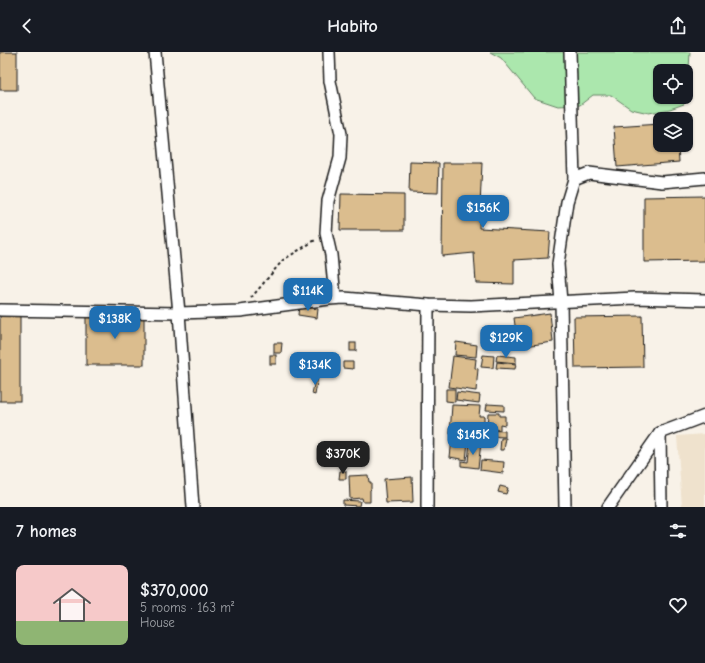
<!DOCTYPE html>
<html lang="en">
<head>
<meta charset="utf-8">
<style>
  body { margin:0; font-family:"Comic Neue",sans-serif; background:#242831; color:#f1f3f6; height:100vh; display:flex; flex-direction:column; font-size:15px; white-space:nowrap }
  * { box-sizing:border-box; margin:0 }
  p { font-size:13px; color:#9ea1a6 }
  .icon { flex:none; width:22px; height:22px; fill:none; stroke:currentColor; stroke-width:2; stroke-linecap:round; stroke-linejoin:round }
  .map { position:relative; height:455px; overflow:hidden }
  .drawer { display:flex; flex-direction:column; background:#171b24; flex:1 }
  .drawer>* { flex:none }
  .buttons { position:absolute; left:653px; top:12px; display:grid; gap:8px }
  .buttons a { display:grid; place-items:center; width:40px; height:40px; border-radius:8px; background:#171b24; box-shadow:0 1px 3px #0004; font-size:20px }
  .price { position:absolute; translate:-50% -34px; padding:0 9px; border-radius:8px; background:#1f6fb2; color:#fff; font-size:13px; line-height:26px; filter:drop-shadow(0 1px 2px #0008) }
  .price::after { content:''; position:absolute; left:50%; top:24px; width:12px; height:9px; margin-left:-6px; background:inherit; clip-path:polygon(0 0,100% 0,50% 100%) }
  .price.selected { background:#222; color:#fff }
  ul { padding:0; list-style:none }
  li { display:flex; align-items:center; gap:12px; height:100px; padding:0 16px }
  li+li { border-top:1px solid #363941 }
  li span { display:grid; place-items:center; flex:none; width:112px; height:80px; border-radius:8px; color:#555 }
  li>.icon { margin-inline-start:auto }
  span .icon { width:48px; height:48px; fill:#fffc; stroke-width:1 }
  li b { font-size:17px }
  h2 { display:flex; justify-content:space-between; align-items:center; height:48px; padding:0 16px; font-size:17px }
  header { display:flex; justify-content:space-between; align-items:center; height:52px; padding:0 16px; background:#171b24; font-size:18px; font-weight:600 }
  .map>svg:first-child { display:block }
</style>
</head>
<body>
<header><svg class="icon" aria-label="back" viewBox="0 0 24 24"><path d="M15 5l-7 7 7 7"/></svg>Habito<svg class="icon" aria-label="share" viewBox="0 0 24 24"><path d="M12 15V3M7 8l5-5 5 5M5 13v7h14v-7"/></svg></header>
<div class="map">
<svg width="705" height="455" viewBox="0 0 705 455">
  <rect width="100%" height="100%" fill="#f8f2e8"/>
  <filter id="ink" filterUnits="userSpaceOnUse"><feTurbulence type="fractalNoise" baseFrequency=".025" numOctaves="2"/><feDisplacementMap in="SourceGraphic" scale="8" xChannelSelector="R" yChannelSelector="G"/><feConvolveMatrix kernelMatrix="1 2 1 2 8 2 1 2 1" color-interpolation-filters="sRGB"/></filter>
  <g filter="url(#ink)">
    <!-- built -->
    <path fill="#efe2cd" d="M 705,382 L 705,455 L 682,455 L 677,384 Z"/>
    <!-- green -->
    <path fill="#abe7ad" stroke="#648264" d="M 490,0 L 690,0 L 688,34 L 686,44 L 686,19 L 660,19 L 660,45 L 686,45 L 684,52 L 670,57 L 649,61 L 631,57 L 611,43 L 593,43 L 580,53 L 558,54 L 534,46 L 501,6 Z"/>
    <!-- building -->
    <g fill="#dbbd8e" stroke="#1c1c1c">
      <rect x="0" y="0" width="17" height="38"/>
      <path d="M 660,72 L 660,93 L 678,93 L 679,110 L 617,115 L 614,75 Z"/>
      <path d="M 410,110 L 439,111 L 438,141 L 409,140 Z"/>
      <path d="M 443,111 L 482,111 L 479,176 L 550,180 L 548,206 L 514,208 L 514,232 L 476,231 L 474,201 L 442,204 Z"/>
      <path d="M 341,142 L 404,143 L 404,178 L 340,178 Z"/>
      <path d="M 705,144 L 705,209 L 644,210 L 644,145 Z"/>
      <path d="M 299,254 L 318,257 L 317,266 L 298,263 Z"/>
      <path d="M 550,261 L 553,290 L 518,295 L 514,266 Z"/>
      <rect x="0" y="262" width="20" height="87"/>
      <rect x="86" y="262" width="58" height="51"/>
      <path d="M 642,264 L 643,315 L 575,316 L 574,265 Z"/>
      <path d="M 456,290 L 477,293 L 476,305 L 455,303 Z"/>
      <path d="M 274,291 L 282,291 L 281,301 L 274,301 Z"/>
      <rect x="350" y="291" width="6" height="8"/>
      <rect x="270" y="303" width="6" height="9"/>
      <path d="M 483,303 L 494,304 L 493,316 L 481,315 Z"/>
      <path d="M 497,303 L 516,305 L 516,311 L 496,309 Z"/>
      <path d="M 453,304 L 476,307 L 475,316 L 478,317 L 476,339 L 449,335 Z"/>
      <path d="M 343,310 L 353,310 L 353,317 L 343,316 Z"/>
      <path d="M 497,310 L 516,312 L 515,317 L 496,316 Z"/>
      <path d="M 316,323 L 318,324 L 315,343 L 312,342 Z"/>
      <path d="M 446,337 L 455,337 L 455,350 L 446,349 Z"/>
      <path d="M 457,340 L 480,343 L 479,351 L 456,348 Z"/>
      <path d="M 487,352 L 504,353 L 504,359 L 486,358 Z"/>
      <path d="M 452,353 L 480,354 L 479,364 L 484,364 L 484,373 L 481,373 L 480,383 L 450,382 Z"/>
      <path d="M 488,361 L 499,361 L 499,364 L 505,364 L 505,373 L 500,372 L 500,378 L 487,377 Z"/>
      <path d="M 483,378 L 505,379 L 505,385 L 483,384 Z"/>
      <path d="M 501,386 L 506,386 L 504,398 L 500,398 Z"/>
      <path d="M 452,387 L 468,389 L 466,408 L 450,405 Z"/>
      <path d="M 470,390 L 481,391 L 478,416 L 461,414 L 461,409 L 468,410 Z"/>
      <path d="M 481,408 L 504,410 L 503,421 L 480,418 Z"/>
      <path d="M 340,419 L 346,419 L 346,427 L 339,427 Z"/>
      <path d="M 368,423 L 369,430 L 371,430 L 371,437 L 370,438 L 370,450 L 363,450 L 362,446 L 350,447 L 349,424 Z"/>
      <path d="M 412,425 L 413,450 L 386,451 L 384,427 Z"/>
      <path d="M 500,434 L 508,436 L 506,442 L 498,440 Z"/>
      <path d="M 343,448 L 360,449 L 359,454 L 343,453 Z"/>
    </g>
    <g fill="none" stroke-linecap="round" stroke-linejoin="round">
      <!-- minor casing -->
      <g stroke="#1c1c1c" stroke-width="14">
        <g id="minor">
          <path d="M 155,0 L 179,261 L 193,455"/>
          <path d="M 329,0 L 330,29 L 341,82 L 340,106 L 328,149 L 326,181 L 331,203 L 335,246"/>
          <path d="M 570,0 L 574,127"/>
          <path d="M 0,258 L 179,261 L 240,259 L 329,247 L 344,246 L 428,253 L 471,254 L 635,246 L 705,248"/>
          <path d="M 660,381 L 661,455"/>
          <path d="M 427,455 L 428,253"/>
          <path d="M 565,455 L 561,250 L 558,212 L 567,150 L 574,127 L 589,121 L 662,130 L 705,126"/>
          <path d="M 608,455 L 660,381 L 705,364"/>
        </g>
      </g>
      <!-- path -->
      <path stroke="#1c1c1c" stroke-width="2" stroke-dasharray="3 3" stroke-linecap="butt" d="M 251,246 L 283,208 L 317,187"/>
      <!-- minor -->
      <use href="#minor" stroke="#fff" stroke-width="11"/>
    </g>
  </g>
</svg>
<div class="buttons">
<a><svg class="icon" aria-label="locate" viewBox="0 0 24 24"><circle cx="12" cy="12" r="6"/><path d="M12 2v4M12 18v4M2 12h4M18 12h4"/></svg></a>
<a><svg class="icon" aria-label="layers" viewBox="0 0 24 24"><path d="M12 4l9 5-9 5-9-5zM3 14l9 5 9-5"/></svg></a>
</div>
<b class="price" style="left:483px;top:177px">$156K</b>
<b class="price" style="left:308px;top:260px">$114K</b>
<b class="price" style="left:115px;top:288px">$138K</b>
<b class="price" style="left:506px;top:307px">$129K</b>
<b class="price" style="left:315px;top:334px">$134K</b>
<b class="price" style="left:473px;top:404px">$145K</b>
<b class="price selected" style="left:343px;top:423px">$370K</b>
</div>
<section class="drawer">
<h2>7 homes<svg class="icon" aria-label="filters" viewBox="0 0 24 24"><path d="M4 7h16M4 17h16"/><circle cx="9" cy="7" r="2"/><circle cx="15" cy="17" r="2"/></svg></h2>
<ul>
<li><span style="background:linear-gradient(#f6c9c9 70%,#8fb573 0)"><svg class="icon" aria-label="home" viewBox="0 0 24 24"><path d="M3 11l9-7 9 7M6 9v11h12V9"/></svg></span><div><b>$370,000</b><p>5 rooms · 163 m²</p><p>House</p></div><svg class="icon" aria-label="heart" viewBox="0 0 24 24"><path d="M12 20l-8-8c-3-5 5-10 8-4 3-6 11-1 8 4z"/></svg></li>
</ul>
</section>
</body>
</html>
